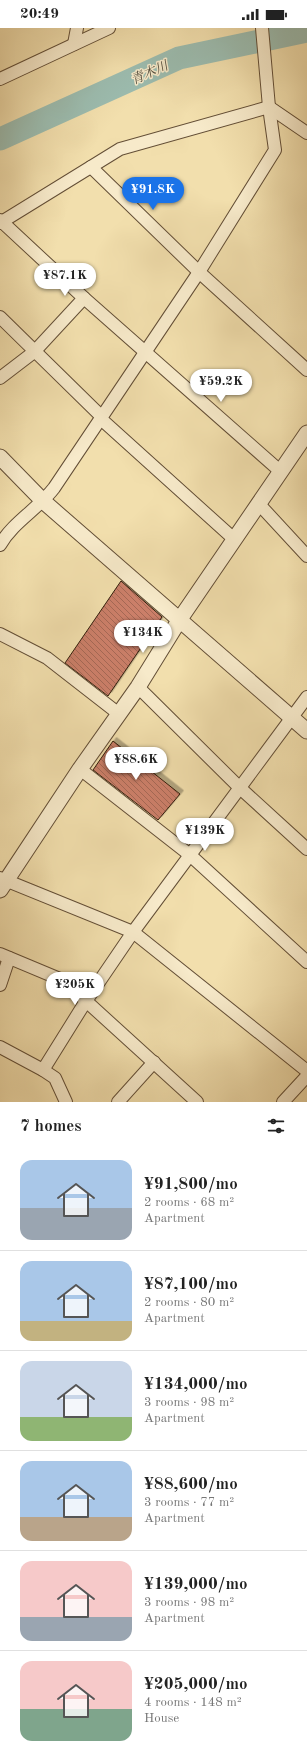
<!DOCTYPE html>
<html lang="en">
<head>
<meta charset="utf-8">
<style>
  body { margin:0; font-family:"Old Standard TT","Noto Serif JP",serif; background:#f6f6f6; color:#222; height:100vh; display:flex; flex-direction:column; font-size:15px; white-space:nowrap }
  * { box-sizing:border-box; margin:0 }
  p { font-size:13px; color:#767676 }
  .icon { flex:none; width:22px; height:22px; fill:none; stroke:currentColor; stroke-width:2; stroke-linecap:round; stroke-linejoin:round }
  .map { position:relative; height:1074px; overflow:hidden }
  .details { display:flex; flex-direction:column; background:#fff; flex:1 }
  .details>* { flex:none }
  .price { position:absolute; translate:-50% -34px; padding:0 9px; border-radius:14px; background:#fff; color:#222; font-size:13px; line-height:26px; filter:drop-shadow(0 1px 2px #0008) }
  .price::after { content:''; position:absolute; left:50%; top:24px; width:12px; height:9px; margin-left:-6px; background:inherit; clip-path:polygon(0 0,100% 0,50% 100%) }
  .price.selected { background:#1a73e8; color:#fff }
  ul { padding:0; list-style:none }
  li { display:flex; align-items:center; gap:12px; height:100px; padding:0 20px }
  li+li { border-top:1px solid #e0e0e0 }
  li span { display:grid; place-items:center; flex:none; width:112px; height:80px; border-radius:12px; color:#555 }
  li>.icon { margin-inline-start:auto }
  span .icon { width:48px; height:48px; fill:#fffc; stroke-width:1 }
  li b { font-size:17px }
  h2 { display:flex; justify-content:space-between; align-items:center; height:48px; padding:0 20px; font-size:17px }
  .status { display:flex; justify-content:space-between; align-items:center; height:28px; padding:0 20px; background:#fff; direction:ltr }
  .status svg { height:11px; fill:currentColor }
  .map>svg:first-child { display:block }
</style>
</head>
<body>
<div class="status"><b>20:49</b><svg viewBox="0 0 49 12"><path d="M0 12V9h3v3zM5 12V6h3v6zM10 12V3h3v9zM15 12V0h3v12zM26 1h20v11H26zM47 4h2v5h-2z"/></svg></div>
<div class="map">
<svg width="307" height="1074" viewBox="0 0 307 1074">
  <defs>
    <pattern id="building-back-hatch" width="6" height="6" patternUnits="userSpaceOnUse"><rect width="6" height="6" fill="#cb7f69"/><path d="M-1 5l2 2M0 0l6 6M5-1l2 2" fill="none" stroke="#a56755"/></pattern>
    <filter id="shadow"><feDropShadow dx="3.5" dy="-3.5" stdDeviation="0" flood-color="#0004"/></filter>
  </defs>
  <rect width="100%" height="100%" fill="#f2dfad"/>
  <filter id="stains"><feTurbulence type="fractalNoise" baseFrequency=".005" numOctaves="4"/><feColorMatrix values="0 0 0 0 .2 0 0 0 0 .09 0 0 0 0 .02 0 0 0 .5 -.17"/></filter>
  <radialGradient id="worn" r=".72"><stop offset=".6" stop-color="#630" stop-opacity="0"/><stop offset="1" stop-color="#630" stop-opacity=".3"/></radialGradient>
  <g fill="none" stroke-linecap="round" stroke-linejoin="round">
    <!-- river -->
    <path stroke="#9cbcaf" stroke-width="23" d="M 0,111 L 179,30 L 307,3"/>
  </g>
  <!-- building -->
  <g fill="url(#building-back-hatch)" stroke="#331e0e" filter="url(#shadow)">
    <path d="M 121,553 L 162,589 L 108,668 L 65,635 Z"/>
    <path d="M 113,713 L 180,766 L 158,792 L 93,742 Z"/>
  </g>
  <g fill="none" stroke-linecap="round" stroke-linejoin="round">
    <!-- minor casing -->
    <g stroke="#634e36" stroke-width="14">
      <g id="minor">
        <path d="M 74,16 L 77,0"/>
        <path d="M 0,51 L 109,0"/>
        <path d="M 91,139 L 199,244 L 307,342"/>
        <path d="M 0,192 L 84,270 L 280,443"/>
        <path d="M 0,195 L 120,121 L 269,79 L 307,105"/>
        <path d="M 0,289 L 102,389"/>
        <path d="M 0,350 L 34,324 L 84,270"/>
        <path d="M 101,391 L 234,511"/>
        <path d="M 258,475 L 307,528"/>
        <path d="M 0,517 C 13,494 38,481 54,460 L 199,244 L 275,122 L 269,79 L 262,0"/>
        <path d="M 0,606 L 47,630 L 119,686"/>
        <path d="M 138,659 L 239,759 L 307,821"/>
        <path d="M 80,741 L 190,827 L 307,934"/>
        <path d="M 0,850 L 133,904 L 307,1043"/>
        <path d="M 0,926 L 67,954 L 86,973 L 43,1042"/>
        <path d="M 0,957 L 9,930"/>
        <path d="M 0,1019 L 43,1042 L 55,1050 L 66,1074"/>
        <path d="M 118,1074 L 154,1034"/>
        <path d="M 197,1074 L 86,973 L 133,904 L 307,669"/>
        <path d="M 283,1074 L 307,1048"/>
      </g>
    </g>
    <!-- tertiary casing -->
    <g stroke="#634e36" stroke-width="17">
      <g id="tertiary">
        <path d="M 0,429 L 43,473 L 307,703"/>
        <path d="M 0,862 L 80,741 L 138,659 L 180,591 L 307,405"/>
      </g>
    </g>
    <!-- minor -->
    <use href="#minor" stroke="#f7eaca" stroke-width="12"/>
    <!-- tertiary -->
    <use href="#tertiary" stroke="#f7eaca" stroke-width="15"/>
  </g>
  <g text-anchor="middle" stroke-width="3" stroke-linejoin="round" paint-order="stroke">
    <!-- water labels -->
    <g font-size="13" font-style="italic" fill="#524d3e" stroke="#f7eaca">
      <text transform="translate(149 44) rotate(-24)" y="5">青木川</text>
    </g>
  </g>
  <rect width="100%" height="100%" filter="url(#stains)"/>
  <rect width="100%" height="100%" fill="url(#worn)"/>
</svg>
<b class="price selected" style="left:153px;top:183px">¥91.8K</b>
<b class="price" style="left:65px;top:269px">¥87.1K</b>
<b class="price" style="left:221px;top:375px">¥59.2K</b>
<b class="price" style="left:143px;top:626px">¥134K</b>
<b class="price" style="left:136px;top:753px">¥88.6K</b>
<b class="price" style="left:205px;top:824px">¥139K</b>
<b class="price" style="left:75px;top:978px">¥205K</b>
</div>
<section class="details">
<h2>7 homes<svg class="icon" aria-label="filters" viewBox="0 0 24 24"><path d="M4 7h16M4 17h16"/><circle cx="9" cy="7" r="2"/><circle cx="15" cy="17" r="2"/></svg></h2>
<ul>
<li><span style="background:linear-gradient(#a9c7e8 60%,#9aa5b1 0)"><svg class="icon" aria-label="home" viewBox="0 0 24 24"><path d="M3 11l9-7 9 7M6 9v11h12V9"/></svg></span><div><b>¥91,800/mo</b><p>2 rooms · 68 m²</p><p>Apartment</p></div></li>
<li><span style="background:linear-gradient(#a9c7e8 75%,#c2b280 0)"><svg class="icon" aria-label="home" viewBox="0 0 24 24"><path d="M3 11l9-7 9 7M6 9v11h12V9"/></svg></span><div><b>¥87,100/mo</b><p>2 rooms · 80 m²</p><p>Apartment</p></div></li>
<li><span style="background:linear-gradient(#c9d6e8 70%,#8fb573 0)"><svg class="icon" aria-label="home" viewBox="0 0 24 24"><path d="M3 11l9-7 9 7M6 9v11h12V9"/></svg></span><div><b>¥134,000/mo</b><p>3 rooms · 98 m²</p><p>Apartment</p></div></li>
<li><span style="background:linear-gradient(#a9c7e8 70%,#b9a48a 0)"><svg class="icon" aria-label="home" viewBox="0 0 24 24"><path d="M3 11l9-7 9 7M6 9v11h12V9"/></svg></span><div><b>¥88,600/mo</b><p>3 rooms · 77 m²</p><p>Apartment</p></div></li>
<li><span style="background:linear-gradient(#f6c9c9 70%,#9aa5b1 0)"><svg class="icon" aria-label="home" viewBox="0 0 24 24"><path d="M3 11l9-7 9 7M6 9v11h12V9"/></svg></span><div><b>¥139,000/mo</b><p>3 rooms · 98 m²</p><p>Apartment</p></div></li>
<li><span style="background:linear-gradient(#f6c9c9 60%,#7fa58c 0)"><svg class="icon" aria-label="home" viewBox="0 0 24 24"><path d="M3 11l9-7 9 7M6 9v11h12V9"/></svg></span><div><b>¥205,000/mo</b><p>4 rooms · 148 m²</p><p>House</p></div></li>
</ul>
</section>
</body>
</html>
